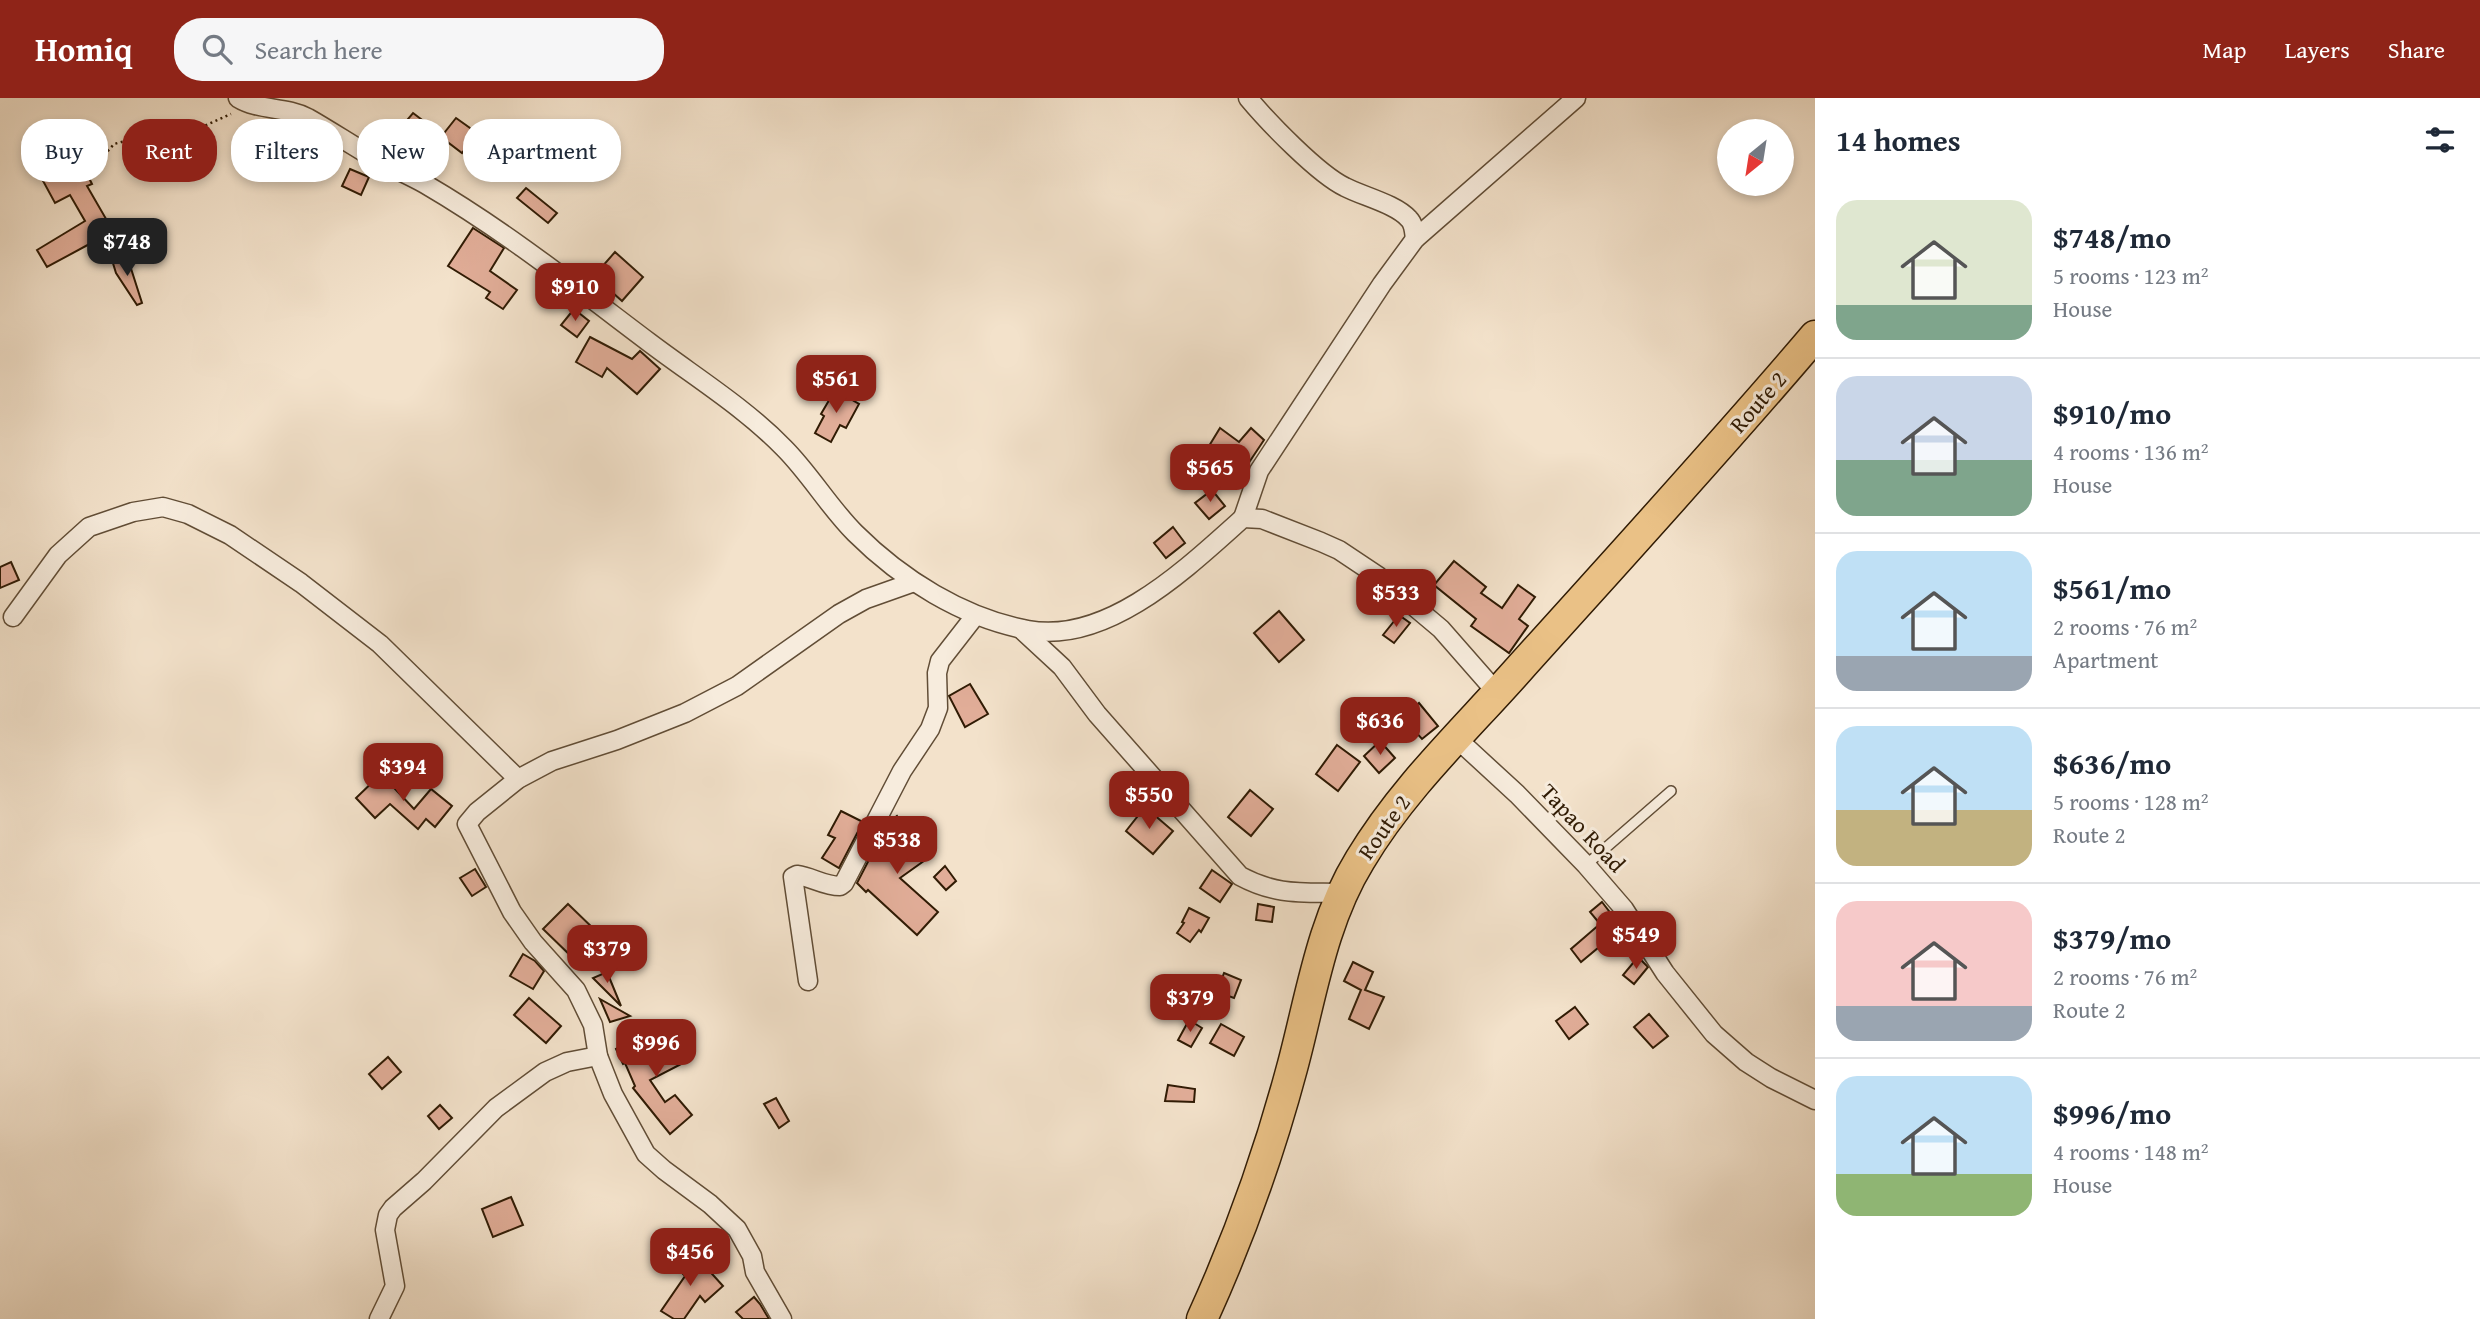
<!DOCTYPE html>
<html lang="en">
<head>
<meta charset="utf-8">
<style>
  body { margin:0; font-family:"Gentium Book Plus",serif; background:#f6f6f7; color:#1f2937; height:100vh; display:flex; flex-direction:column; font-size:26px; white-space:nowrap }
  * { box-sizing:border-box; margin:0 }
  p { font-size:23px; color:#747a83 }
  .icon { flex:none; width:38px; height:38px; fill:none; stroke:currentColor; stroke-width:2; stroke-linecap:round; stroke-linejoin:round }
  .map { position:relative; flex:1; overflow:hidden }
  .panel { display:flex; flex-direction:column; background:#fff; width:665px }
  .panel>* { flex:none }
  .guide { position:absolute; left:21px; top:21px; width:665px; height:63px; display:flex; gap:14px }
  .needle { width:46px; rotate:210deg }
  .controls { position:absolute; left:1717px; top:21px; display:grid; gap:14px }
  .controls a { display:grid; place-items:center; width:77px; height:77px; border-radius:50%; background:#fff; box-shadow:0 4px 10px #0003; font-size:35px }
  .price { position:absolute; translate:-50% -60px; padding:0 16px; border-radius:14px; background:#8f2418; color:#fff; font-size:23px; line-height:46px; filter:drop-shadow(0 2px 4px #0008) }
  .price::after { content:''; position:absolute; left:50%; top:42px; width:21px; height:16px; margin-left:-10px; background:inherit; clip-path:polygon(0 0,100% 0,50% 100%) }
  .price.current { background:#222; color:#fff }
  ul { padding:0; list-style:none }
  li { display:flex; align-items:center; gap:21px; height:175px; padding:0 21px }
  li+li { border-top:2px solid #e0e1e3 }
  li span { display:grid; place-items:center; flex:none; width:196px; height:140px; border-radius:21px; color:#555 }
  li>.icon { margin-inline-start:auto }
  span .icon { width:84px; height:84px; fill:#fffc; stroke-width:1 }
  li b { font-size:30px }
  h2 { display:flex; justify-content:space-between; align-items:center; height:84px; padding:0 21px; font-size:30px }
  .tag { padding:0 24px; border-radius:28px; background:#fff; box-shadow:0 4px 10px #0003; font-size:24px; line-height:63px }
  .tag.current { background:#8f2418; color:#fff }
  header { display:flex; align-items:center; gap:42px; box-sizing:border-box; height:98px; padding:0 35px; background:#8f2418; color:#fff }
  header strong { font-size:33px }
  nav { display:flex; gap:38px; margin-inline-start:auto; font-size:24px }
  .search { width:490px; height:63px; background:#f6f6f7; display:flex; align-items:center; gap:18px; box-sizing:border-box; padding:0 24px; border-radius:28px; color:#747a83; font-size:26px }
  main { display:flex; flex:1; min-height:0 }
  .map>svg:first-child { display:block }
</style>
</head>
<body>
<header>
<strong>Homiq</strong>
<div class="search"><svg class="icon" aria-label="search" viewBox="0 0 24 24"><circle cx="10" cy="10" r="6"/><path d="M15 15l6 6"/></svg>Search here</div>
<nav><a>Map</a><a>Layers</a><a>Share</a></nav>
</header>
<main>
<div class="map">
<svg width="1815" height="1221" viewBox="0 0 1815 1221">
  <rect width="100%" height="100%" fill="#f3e2cb"/>
  <filter id="stains"><feTurbulence type="fractalNoise" baseFrequency=".00286" numOctaves="4"/><feColorMatrix values="0 0 0 0 .2 0 0 0 0 .09 0 0 0 0 .02 0 0 0 .5 -.17"/></filter>
  <radialGradient id="worn" r=".72"><stop offset=".6" stop-color="#630" stop-opacity="0"/><stop offset="1" stop-color="#630" stop-opacity=".3"/></radialGradient>
  <!-- building -->
  <g fill="#e1ad98" stroke="#301b04" stroke-width="2">
    <path d="M 413,15 L 430,28 L 414,48 L 397,34 Z"/>
    <path d="M 456,20 L 477,35 L 462,55 L 441,39 Z"/>
    <path d="M 80,62 L 92,86 L 87,88 L 109,126 L 91,136 L 95,143 L 47,169 L 37,152 L 85,123 L 70,97 L 55,105 L 42,81 Z"/>
    <path d="M 350,71 L 369,79 L 361,97 L 342,88 Z"/>
    <path d="M 526,90 L 557,115 L 548,125 L 517,100 Z"/>
    <path d="M 473,130 L 504,150 L 490,173 L 517,192 L 503,211 L 486,200 L 490,194 L 448,168 Z"/>
    <path d="M 615,154 L 643,179 L 622,203 L 594,178 Z"/>
    <path d="M 127,158 L 142,205 L 137,207 L 116,175 L 112,162 Z"/>
    <path d="M 574,211 L 589,223 L 577,239 L 561,227 Z"/>
    <path d="M 590,239 L 632,261 L 640,253 L 660,271 L 637,296 L 607,270 L 602,279 L 576,264 Z"/>
    <path d="M 835,292 L 859,306 L 846,330 L 840,327 L 831,344 L 815,335 L 824,318 L 821,316 Z"/>
    <path d="M 1220,330 L 1239,344 L 1251,330 L 1264,342 L 1248,366 L 1237,356 L 1231,365 L 1209,348 Z"/>
    <path d="M 1212,392 L 1225,408 L 1209,421 L 1195,405 Z"/>
    <path d="M 1173,429 L 1185,445 L 1166,460 L 1154,445 Z"/>
    <path d="M 1454,463 L 1486,489 L 1481,495 L 1502,510 L 1518,487 L 1535,499 L 1519,521 L 1528,528 L 1509,555 L 1471,528 L 1476,521 L 1434,487 Z"/>
    <path d="M 11,464 L 19,482 L 0,490 L 0,469 Z"/>
    <path d="M 1279,513 L 1304,542 L 1279,564 L 1254,535 Z"/>
    <path d="M 1399,517 L 1410,525 L 1394,545 L 1383,537 Z"/>
    <path d="M 970,586 L 988,616 L 965,629 L 949,598 Z"/>
    <path d="M 1419,605 L 1438,628 L 1422,641 L 1402,619 Z"/>
    <path d="M 1380,643 L 1395,660 L 1379,675 L 1364,658 Z"/>
    <path d="M 1337,647 L 1360,664 L 1338,693 L 1316,676 Z"/>
    <path d="M 381,676 L 414,711 L 431,691 L 452,708 L 435,729 L 426,721 L 418,731 L 390,706 L 375,720 L 356,700 Z"/>
    <path d="M 1250,692 L 1273,711 L 1251,738 L 1228,719 Z"/>
    <path d="M 1145,709 L 1173,733 L 1153,756 L 1126,733 Z"/>
    <path d="M 841,713 L 863,724 L 839,770 L 822,760 L 835,740 L 828,737 Z"/>
    <path d="M 897,718 L 928,760 L 900,780 L 938,814 L 917,837 L 868,792 L 866,794 L 857,785 L 888,725 Z"/>
    <path d="M 945,768 L 956,783 L 946,792 L 934,779 Z"/>
    <path d="M 475,771 L 486,789 L 472,798 L 460,780 Z"/>
    <path d="M 1212,772 L 1232,786 L 1220,804 L 1200,790 Z"/>
    <path d="M 1602,804 L 1625,834 L 1608,850 L 1604,845 L 1581,864 L 1571,851 L 1600,826 L 1590,814 Z"/>
    <path d="M 568,806 L 598,835 L 573,860 L 543,831 Z"/>
    <path d="M 1258,806 L 1274,809 L 1272,824 L 1256,822 Z"/>
    <path d="M 1189,810 L 1209,820 L 1201,834 L 1199,832 L 1190,844 L 1177,835 L 1184,825 L 1182,824 Z"/>
    <path d="M 523,856 L 535,863 L 544,873 L 533,891 L 510,878 Z"/>
    <path d="M 1638,859 L 1648,869 L 1634,886 L 1623,877 Z"/>
    <path d="M 1353,864 L 1373,874 L 1365,892 L 1384,899 L 1369,931 L 1349,921 L 1361,892 L 1344,883 Z"/>
    <path d="M 607,874 L 621,908 L 593,880 Z"/>
    <path d="M 1224,875 L 1241,882 L 1234,900 L 1217,894 Z"/>
    <path d="M 529,900 L 561,928 L 546,945 L 514,917 Z"/>
    <path d="M 600,901 L 630,918 L 610,924 Z"/>
    <path d="M 1575,909 L 1588,926 L 1569,941 L 1556,923 Z"/>
    <path d="M 1649,916 L 1668,938 L 1653,950 L 1634,929 Z"/>
    <path d="M 1189,922 L 1202,930 L 1191,949 L 1178,942 Z"/>
    <path d="M 1221,926 L 1244,939 L 1234,958 L 1210,945 Z"/>
    <path d="M 673,936 L 687,963 L 650,982 L 665,1004 L 675,997 L 692,1017 L 670,1036 L 633,990 L 635,988 L 625,965 L 623,966 L 616,951 L 628,944 L 635,956 Z"/>
    <path d="M 388,959 L 401,974 L 382,991 L 369,976 Z"/>
    <path d="M 1168,987 L 1195,991 L 1194,1004 L 1165,1003 Z"/>
    <path d="M 776,1000 L 789,1023 L 779,1030 L 764,1006 Z"/>
    <path d="M 440,1007 L 452,1020 L 439,1031 L 428,1018 Z"/>
    <path d="M 511,1099 L 523,1127 L 493,1139 L 482,1111 Z"/>
    <path d="M 682,1153 L 697,1173 L 704,1167 L 723,1188 L 705,1204 L 700,1198 L 684,1221 L 674,1221 L 661,1213 L 685,1178 L 670,1162 Z"/>
    <path d="M 754,1199 L 760,1206 L 769,1221 L 743,1221 L 736,1214 Z"/>
  </g>
  <g fill="none" stroke-linecap="round" stroke-linejoin="round">
    <!-- service casing -->
    <g stroke="#614d36" stroke-width="12">
      <path id="service" d="M 1586,767 L 1671,693"/>
    </g>
    <!-- minor casing -->
    <g stroke="#614d36" stroke-width="21">
      <g id="minor">
        <path d="M 238,0 C 259,13 285,8 308,20 C 331,33 353,48 376,61 C 392,70 409,77 425,86 C 504,132 577,190 650,245 C 695,279 744,309 784,350 C 810,376 829,409 855,435 C 901,481 963,520 1028,532 C 1108,547 1188,469 1243,420 L 1262,421 L 1321,444 L 1339,452 L 1378,478 L 1441,531 L 1498,596"/>
        <path d="M 1248,0 C 1268,24 1318,76 1345,89 C 1362,98 1396,106 1409,121 C 1414,126 1414,134 1415,141"/>
        <path d="M 1243,420 L 1259,373 L 1382,186 L 1415,141 L 1576,0"/>
        <path d="M 13,519 L 58,457 L 89,429 L 133,414 L 163,409 L 188,416 L 230,437 L 301,485 L 380,546 L 518,681"/>
        <path d="M 1021,531 L 1062,569 L 1097,616 L 1240,778 C 1277,798 1303,794 1343,795"/>
        <path d="M 1455,639 L 1517,696 L 1586,767 L 1624,811 L 1665,875 L 1714,936 L 1746,964 L 1771,980 L 1815,1002"/>
        <path d="M 808,883 L 793,779 L 797,777 C 812,779 824,788 840,788 L 844,785 L 902,673 L 930,631 L 938,610 L 937,575 L 940,563 L 975,518"/>
        <path d="M 379,1221 L 395,1188 L 385,1132 L 388,1117 L 393,1110 L 424,1083 L 496,1010 L 545,974 L 567,964 L 598,958"/>
        <path d="M 782,1221 L 755,1174 L 752,1158 L 737,1131 L 710,1106 L 664,1072 L 646,1056 L 613,996 L 598,958 L 593,927 L 576,892 L 533,844 L 512,814 L 467,726 L 477,714 L 518,681 L 552,663 L 617,642 L 685,615 L 737,588 L 839,516 L 866,501 L 914,484"/>
      </g>
    </g>
    <!-- trunk casing -->
    <g stroke="#301b04" stroke-width="33">
      <path id="trunk" d="M 1202,1221 C 1239,1140 1269,1056 1292,970 C 1311,900 1321,825 1360,762 C 1403,690 1464,633 1519,571 C 1618,461 1719,351 1815,238"/>
    </g>
    <!-- path -->
    <path stroke="#301b04" stroke-width="2.5" stroke-dasharray="2 3.5" stroke-linecap="butt" d="M 91,67 L 100,62 L 114,46 L 125,43 L 173,42 L 231,16"/>
    <!-- service -->
    <use href="#service" stroke="#f7ecdd" stroke-width="9"/>
    <!-- minor -->
    <use href="#minor" stroke="#f7ecdd" stroke-width="18"/>
    <!-- trunk -->
    <use href="#trunk" stroke="#eac186" stroke-width="30"/>
  </g>
  <g text-anchor="middle" stroke-width="6" stroke-linejoin="round" paint-order="stroke">
    <!-- street labels -->
    <g font-size="23" fill="#301b04" stroke="#f7ecdd">
      <text transform="translate(1758 304) rotate(-49)" y="8">Route 2</text>
      <text transform="translate(1384 729) rotate(-55)" y="8">Route 2</text>
      <text transform="translate(1583 730) rotate(47)" y="8">Tapao Road</text>
    </g>
  </g>
  <rect width="100%" height="100%" filter="url(#stains)"/>
  <rect width="100%" height="100%" fill="url(#worn)"/>
</svg>
<div class="controls">
<a><svg class="needle" viewBox="-14 -14 28 28"><path d="M0-13l5 13h-10z" fill="#e53935"/><path d="M0 13l5-13h-10z" fill="#747a83"/></svg></a>
</div>
<b class="price current" style="left:127px;top:180px">$748</b>
<b class="price" style="left:575px;top:225px">$910</b>
<b class="price" style="left:836px;top:317px">$561</b>
<b class="price" style="left:1210px;top:406px">$565</b>
<b class="price" style="left:1396px;top:531px">$533</b>
<b class="price" style="left:1380px;top:659px">$636</b>
<b class="price" style="left:403px;top:705px">$394</b>
<b class="price" style="left:1149px;top:733px">$550</b>
<b class="price" style="left:897px;top:778px">$538</b>
<b class="price" style="left:1636px;top:873px">$549</b>
<b class="price" style="left:607px;top:887px">$379</b>
<b class="price" style="left:1190px;top:936px">$379</b>
<b class="price" style="left:656px;top:981px">$996</b>
<b class="price" style="left:690px;top:1190px">$456</b>
<div class="guide">
<a class="tag">Buy</a>
<a class="tag current">Rent</a>
<a class="tag">Filters</a>
<a class="tag">New</a>
<a class="tag">Apartment</a>
</div>
</div>
<section class="panel">
<h2>14 homes<svg class="icon" aria-label="filters" viewBox="0 0 24 24"><path d="M4 7h16M4 17h16"/><circle cx="9" cy="7" r="2"/><circle cx="15" cy="17" r="2"/></svg></h2>
<ul>
<li><span style="background:linear-gradient(#dfe7d0 75%,#7fa58c 0)"><svg class="icon" aria-label="home" viewBox="0 0 24 24"><path d="M3 11l9-7 9 7M6 9v11h12V9"/></svg></span><div><b>$748/mo</b><p>5 rooms · 123 m²</p><p>House</p></div></li>
<li><span style="background:linear-gradient(#c9d6e8 60%,#7fa58c 0)"><svg class="icon" aria-label="home" viewBox="0 0 24 24"><path d="M3 11l9-7 9 7M6 9v11h12V9"/></svg></span><div><b>$910/mo</b><p>4 rooms · 136 m²</p><p>House</p></div></li>
<li><span style="background:linear-gradient(#bfe0f5 75%,#9aa5b1 0)"><svg class="icon" aria-label="home" viewBox="0 0 24 24"><path d="M3 11l9-7 9 7M6 9v11h12V9"/></svg></span><div><b>$561/mo</b><p>2 rooms · 76 m²</p><p>Apartment</p></div></li>
<li><span style="background:linear-gradient(#bfe0f5 60%,#c2b280 0)"><svg class="icon" aria-label="home" viewBox="0 0 24 24"><path d="M3 11l9-7 9 7M6 9v11h12V9"/></svg></span><div><b>$636/mo</b><p>5 rooms · 128 m²</p><p>Route 2</p></div></li>
<li><span style="background:linear-gradient(#f6c9c9 75%,#9aa5b1 0)"><svg class="icon" aria-label="home" viewBox="0 0 24 24"><path d="M3 11l9-7 9 7M6 9v11h12V9"/></svg></span><div><b>$379/mo</b><p>2 rooms · 76 m²</p><p>Route 2</p></div></li>
<li><span style="background:linear-gradient(#bfe0f5 70%,#8fb573 0)"><svg class="icon" aria-label="home" viewBox="0 0 24 24"><path d="M3 11l9-7 9 7M6 9v11h12V9"/></svg></span><div><b>$996/mo</b><p>4 rooms · 148 m²</p><p>House</p></div></li>
</ul>
</section>
</main>
</body>
</html>
